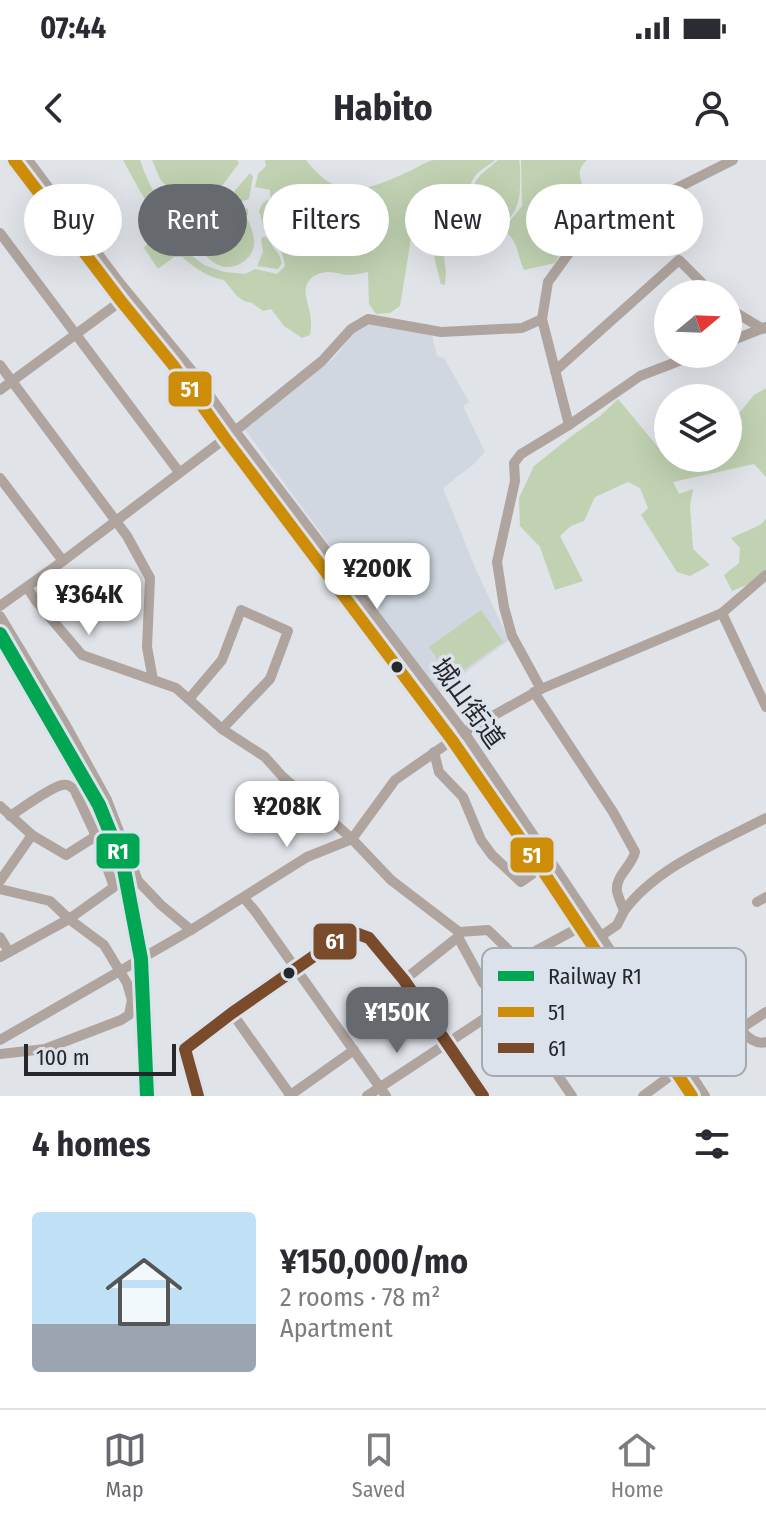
<!DOCTYPE html>
<html lang="en">
<head>
<meta charset="utf-8">
<style>
  body { margin:0; font-family:"Fira Sans Condensed","Noto Sans JP",sans-serif; background:#f7f7f7; color:#2b2b33; height:100vh; display:flex; flex-direction:column; font-size:30px; white-space:nowrap }
  * { box-sizing:border-box; margin:0 }
  p { font-size:26px; color:#7c7c81 }
  .icon { flex:none; width:44px; height:44px; fill:none; stroke:currentColor; stroke-width:2; stroke-linecap:round; stroke-linejoin:round }
  .map { position:relative; height:936px; overflow:hidden }
  .details { display:flex; flex-direction:column; background:#fff; flex:1 }
  .details>* { flex:none }
  .banner { position:absolute; left:24px; top:24px; width:718px; height:72px; display:flex; gap:16px }
  .needle { width:52px; rotate:71deg }
  .controls { position:absolute; left:654px; top:120px; display:grid; gap:16px }
  .controls a { display:grid; place-items:center; width:88px; height:88px; border-radius:50%; background:#fff; box-shadow:0 8px 32px #0002; font-size:40px }
  .scale { position:absolute; left:24px; bottom:20px; width:152px; box-sizing:border-box; padding-left:8px; border:4px solid #25272b; border-top:0; font-size:22px; line-height:28px; white-space:nowrap; color:#25272b; -webkit-text-stroke:6px #dce2eb; paint-order:stroke }
  .price { position:absolute; translate:-50% -68px; padding:0 18px; border-radius:16px; background:#fff; color:#222; font-size:26px; line-height:52px; filter:drop-shadow(0 2px 4px #0008) }
  .price::after { content:''; position:absolute; left:50%; top:48px; width:24px; height:18px; margin-left:-12px; background:inherit; clip-path:polygon(0 0,100% 0,50% 100%) }
  .price.active { background:#66696d; color:#fff }
  ul { padding:0; list-style:none }
  li { display:flex; align-items:center; gap:24px; height:200px; padding:0 32px }
  li+li { border-top:2px solid #e1e1e2 }
  li span { display:grid; place-items:center; flex:none; width:224px; height:160px; border-radius:8px; color:#555 }
  li>.icon { margin-inline-start:auto }
  span .icon { width:96px; height:96px; fill:#fffc; stroke-width:1 }
  li b { font-size:34px }
  h2 { display:flex; justify-content:space-between; align-items:center; height:96px; padding:0 32px; font-size:34px }
  .chip { padding:0 28px; border-radius:36px; background:#fff; box-shadow:0 8px 32px #0002; font-size:28px; line-height:72px }
  .chip.active { background:#66696d; color:#fff }
  .status { display:flex; justify-content:space-between; align-items:center; height:56px; padding:0 40px; background:#fff; direction:ltr }
  .status svg { height:22px; fill:currentColor }
  header { display:flex; justify-content:space-between; align-items:center; height:104px; padding:0 32px; background:#fff; font-size:36px; font-weight:700 }
  .tabs { display:flex; justify-content:space-around; align-items:center; height:112px; border-top:2px solid #e1e1e2; background:#fff; font-size:22px; color:#7c7c81 }
  .tabs a { display:grid; justify-items:center; gap:4px }
  .tabs .active { color:#66696d }
  .map>svg:first-child { display:block }
</style>
</head>
<body>
<div class="status"><b>07:44</b><svg viewBox="0 0 49 12"><path d="M0 12V9h3v3zM5 12V6h3v6zM10 12V3h3v9zM15 12V0h3v12zM26 1h20v11H26zM47 4h2v5h-2z"/></svg></div>
<header><svg class="icon" aria-label="back" viewBox="0 0 24 24"><path d="M15 5l-7 7 7 7"/></svg>Habito<svg class="icon" aria-label="person" viewBox="0 0 24 24"><circle cx="12" cy="8" r="4"/><path d="M4 21q1-7 8-7t8 7"/></svg></header>
<div class="map">
<svg width="766" height="936" viewBox="0 0 766 936">
  <rect width="100%" height="100%" fill="#e0e3e8"/>
  <!-- built -->
  <path fill="#d0d7e0" d="M 365,164 L 390,165 L 432,175 L 437,196 L 444,198 L 469,242 L 463,246 L 485,292 L 474,304 L 443,328 L 476,410 L 509,480 L 438,533 L 244,268 L 334,198 L 346,183 L 355,168 Z"/>
  <!-- green -->
  <g fill="#c0d2b2">
    <path d="M 123,0 L 140,0 C 145,15 152,31 162,44 C 168,51 176,57 183,64 L 183,82 L 152,75 L 152,47 L 142,35 Z"/>
    <path d="M 152,0 L 237,0 L 239,3 L 202,53 L 192,57 L 160,19 Z"/>
    <path d="M 265,0 L 306,0 C 340,44 367,30 410,11 C 417,8 425,2 433,0 C 446,0 480,0 495,0 C 490,5 484,7 479,12 C 461,27 475,50 492,59 L 495,74 L 478,74 L 466,82 L 459,83 L 454,66 L 452,49 L 448,46 L 440,54 L 438,74 L 443,90 L 446,112 L 445,125 L 441,124 C 435,102 430,81 429,59 L 415,54 L 400,146 L 390,153 L 376,154 L 369,144 L 368,112 C 362,113 355,115 349,115 C 342,115 336,112 329,112 C 315,112 303,121 306,136 C 309,152 313,157 310,175 L 302,178 L 284,166 L 271,149 L 263,151 L 252,143 L 244,141 L 237,136 L 224,120 C 207,117 195,108 182,97 L 174,97 L 158,109 L 144,88 L 149,81 L 172,84 L 183,89 L 204,105 L 224,112 L 245,114 L 255,109 L 277,114 L 285,106 L 282,93 L 264,68 L 259,51 L 262,44 L 270,38 L 270,30 L 255,27 L 258,14 L 266,6 Z"/>
    <path d="M 498,0 L 519,0 L 520,5 C 520,33 523,50 499,68 C 497,64 495,60 493,57 C 489,53 485,52 482,49 C 462,25 481,15 498,0 Z"/>
    <path d="M 521,0 L 587,0 C 577,9 579,15 583,27 L 573,32 L 561,42 L 564,51 L 559,72 L 566,82 L 555,103 L 524,110 C 517,96 519,80 504,71 L 503,69 L 522,46 Z"/>
    <path d="M 250,13 L 253,16 L 249,39 L 226,46 L 225,42 Z"/>
    <path d="M 245,48 L 248,49 L 248,55 L 216,66 L 204,79 L 199,77 L 199,72 L 217,57 Z"/>
    <path d="M 248,60 C 251,68 255,76 254,85 C 253,97 239,108 226,107 C 216,107 207,97 200,90 C 215,69 224,66 248,60 Z"/>
    <path d="M 263,77 L 266,77 L 279,95 L 282,103 L 278,109 L 257,106 L 263,92 L 261,79 Z"/>
    <path d="M 766,228 L 766,317 L 754,304 L 673,322 L 679,334 L 693,329 L 690,346 L 693,389 L 710,405 L 690,416 L 677,412 L 641,355 L 648,348 L 640,328 L 628,322 L 595,337 L 584,361 L 571,366 L 560,376 L 583,421 L 555,430 L 540,387 L 520,366 L 519,338 L 534,306 L 573,275 L 600,256 L 618,239 L 663,293 L 668,290 L 668,298 L 728,298 L 728,260 L 735,258 L 754,235 Z"/>
    <path d="M 766,359 L 766,417 L 732,431 L 724,415 L 739,403 L 740,388 L 731,378 L 760,365 Z"/>
    <path d="M 481,450 L 503,482 L 451,519 L 429,487 Z"/>
  </g>
  <g fill="none" stroke-linecap="round" stroke-linejoin="round">
    <!-- minor -->
    <g stroke="#afa49e" stroke-width="10">
      <path d="M 14,0 L 121,141 L 173,205 L 225,278 L 452,580 L 541,708 L 692,936"/>
      <path d="M 28,0 L 119,122 L 192,211 L 235,271 L 464,572 L 601,776 L 705,936"/>
      <path d="M 0,73 L 179,312"/>
      <path d="M 728,148 L 763,169"/>
      <path d="M 728,182 L 766,167"/>
      <path d="M 0,205 L 127,376 L 150,418 L 147,487 L 153,520"/>
      <path d="M 555,211 L 679,100 L 713,134"/>
      <path d="M 0,230 L 121,141"/>
      <path d="M 569,265 L 542,159 L 548,122 L 574,86 L 605,64 L 733,0"/>
      <path d="M 0,318 L 63,401"/>
      <path d="M 27,427 L 36,441 L 82,495 L 176,528 L 222,569 L 265,597 L 282,616 L 352,679 L 391,720 L 459,772 L 488,770 L 519,800 L 580,767"/>
      <path d="M 0,446 L 63,401 L 235,271 L 322,201 L 351,169 L 368,159 L 441,172 L 522,168 L 542,159"/>
      <path d="M 722,453 L 766,547"/>
      <path d="M 0,456 L 64,562 L 107,640 L 138,721 L 161,745 L 191,770"/>
      <path d="M 541,529 L 512,476 L 504,447 L 497,402 L 515,321 L 514,303 L 521,294 L 569,265 L 640,216 L 697,194"/>
      <path d="M 534,532 L 613,652 L 635,692 C 632,706 615,716 617,731 C 618,737 622,745 624,751 L 617,765 L 601,776"/>
      <path d="M 189,539 L 222,500 L 241,450 L 288,471 L 270,519 L 222,569"/>
      <path d="M 434,592 L 439,612 L 463,637 L 481,680 L 492,695 L 521,722 L 541,708"/>
      <path d="M 0,646 L 32,675 L 66,695 L 96,676"/>
      <path d="M 0,721 L 32,675"/>
      <path d="M 0,729 L 50,741 L 69,759 L 104,785 L 127,823 L 132,840 L 129,855 L 121,860 L 45,889 L 0,894"/>
      <path d="M 244,738 L 255,751 L 386,936"/>
      <path d="M 757,742 L 766,737"/>
      <path d="M 624,751 C 656,707 718,683 766,658"/>
      <path d="M 0,777 L 9,792"/>
      <path d="M 458,777 L 483,823 L 491,831 L 508,843 L 572,936"/>
      <path d="M 0,797 L 69,759 L 114,727 L 96,676 L 74,629 C 69,626 69,624 62,625 C 51,627 21,649 10,656"/>
      <path d="M 404,820 L 458,777 L 459,772"/>
      <path d="M 232,853 L 291,936"/>
      <path d="M 741,870 C 747,877 756,885 766,882"/>
      <path d="M 0,880 L 191,770 L 307,697 L 352,679 L 395,620 L 464,572 L 541,529 L 722,453 L 766,415"/>
      <path d="M 198,936 L 185,889 L 232,853 L 350,771 L 369,778 L 404,820 L 483,936"/>
      <path d="M 289,936 L 354,890"/>
      <path d="M 367,936 L 508,843 L 607,808"/>
      <path d="M 643,936 L 685,905 L 766,852"/>
    </g>
    <!-- rail casing -->
    <g stroke="#a6a2a1" stroke-width="6">
      <path id="rail" d="M 146,936 L 147,932"/>
    </g>
    <!-- rail -->
    <use href="#rail" stroke="#dce2eb" stroke-width="3" stroke-dasharray="9" stroke-linecap="butt"/>
    <!-- bus-1 casing -->
    <g stroke="#dce2eb" stroke-width="18">
      <path id="bus-1" d="M 14,0 L 121,141 L 173,205 L 225,278 L 452,580 L 541,708 L 692,936"/>
    </g>
    <!-- bus-2 casing -->
    <g stroke="#dce2eb" stroke-width="18">
      <path id="bus-2" d="M 198,936 L 185,889 L 232,853 L 350,771 L 369,778 L 404,820 L 483,936"/>
    </g>
    <!-- bus-1 -->
    <use href="#bus-1" stroke="#cd8d09" stroke-width="12"/>
    <!-- bus-2 -->
    <use href="#bus-2" stroke="#7a4b2a" stroke-width="12"/>
    <!-- rail-1 casing -->
    <g stroke="#dce2eb" stroke-width="20">
      <path id="rail-1" d="M 0,474 L 99,645 L 123,704 L 141,799 L 147,936"/>
    </g>
    <!-- rail-1 -->
    <use href="#rail-1" stroke="#00a651" stroke-width="14"/>
  </g>
  <!-- markers -->
  <g fill="#25272b" stroke="#dce2eb" stroke-width="3">
    <circle cx="397" cy="507" r="7"/>
    <circle cx="289" cy="813" r="7"/>
  </g>
  <g text-anchor="middle" stroke-width="7" stroke-linejoin="round" paint-order="stroke">
    <!-- street labels -->
    <g font-size="26" fill="#25272b" stroke="#dce2eb">
      <text transform="translate(468 543) rotate(54)" y="9">城山街道</text>
    </g>
  </g>
  <!-- legend -->
  <rect x="482" y="788" width="264" height="128" rx="12" fill="#dce2eb" stroke="#a5aab1" stroke-width="2"/>
  <rect x="498" y="811" width="36" height="10" fill="#00a651"/>
  <rect x="498" y="847" width="36" height="10" fill="#cd8d09"/>
  <rect x="498" y="883" width="36" height="10" fill="#7a4b2a"/>
  <g font-size="22" fill="#25272b">
    <text x="548" y="824">Railway R1</text>
    <text x="548" y="860">51</text>
    <text x="548" y="896">61</text>
  </g>
  <g stroke="#dce2eb" stroke-width="3">
    <rect x="167" y="210" width="46" height="38" rx="8" fill="#cd8d09"/>
    <rect x="95" y="672" width="46" height="38" rx="8" fill="#00a651"/>
    <rect x="509" y="676" width="46" height="38" rx="8" fill="#cd8d09"/>
    <rect x="312" y="762" width="46" height="39" rx="8" fill="#7a4b2a"/>
  </g>
  <g font-size="22" text-anchor="middle" font-weight="bold" fill="#fff">
    <text x="190" y="237">51</text>
    <text x="118" y="699">R1</text>
    <text x="532" y="703">51</text>
    <text x="335" y="789">61</text>
  </g>
</svg>
<div class="controls">
<a><svg class="needle" viewBox="-14 -14 28 28"><path d="M0-13l5 13h-10z" fill="#e53935"/><path d="M0 13l5-13h-10z" fill="#7c7c81"/></svg></a>
<a><svg class="icon" aria-label="layers" viewBox="0 0 24 24"><path d="M12 4l9 5-9 5-9-5zM3 14l9 5 9-5"/></svg></a>
</div>
<div class="scale">100 m</div>
<b class="price" style="left:377px;top:451px">¥200K</b>
<b class="price" style="left:89px;top:477px">¥364K</b>
<b class="price" style="left:287px;top:689px">¥208K</b>
<b class="price active" style="left:397px;top:895px">¥150K</b>
<div class="banner">
<a class="chip">Buy</a>
<a class="chip active">Rent</a>
<a class="chip">Filters</a>
<a class="chip">New</a>
<a class="chip">Apartment</a>
</div>
</div>
<section class="details">
<h2>4 homes<svg class="icon" aria-label="filters" viewBox="0 0 24 24"><path d="M4 7h16M4 17h16"/><circle cx="9" cy="7" r="2"/><circle cx="15" cy="17" r="2"/></svg></h2>
<ul>
<li><span style="background:linear-gradient(#bfe0f5 70%,#9aa5b1 0)"><svg class="icon" aria-label="home" viewBox="0 0 24 24"><path d="M3 11l9-7 9 7M6 9v11h12V9"/></svg></span><div><b>¥150,000/mo</b><p>2 rooms · 78 m²</p><p>Apartment</p></div></li>
</ul>
</section>
<nav class="tabs">
<a class="active"><svg class="icon" aria-label="map" viewBox="0 0 24 24"><path d="M3 6l6-2 6 2 6-2v14l-6 2-6-2-6 2zM9 4v14M15 6v14"/></svg>Map</a>
<a><svg class="icon" aria-label="saved" viewBox="0 0 24 24"><path d="M7 4h10v16l-5-4-5 4z"/></svg>Saved</a>
<a><svg class="icon" aria-label="home" viewBox="0 0 24 24"><path d="M3 11l9-7 9 7M6 9v11h12V9"/></svg>Home</a>
</nav>
</body>
</html>
